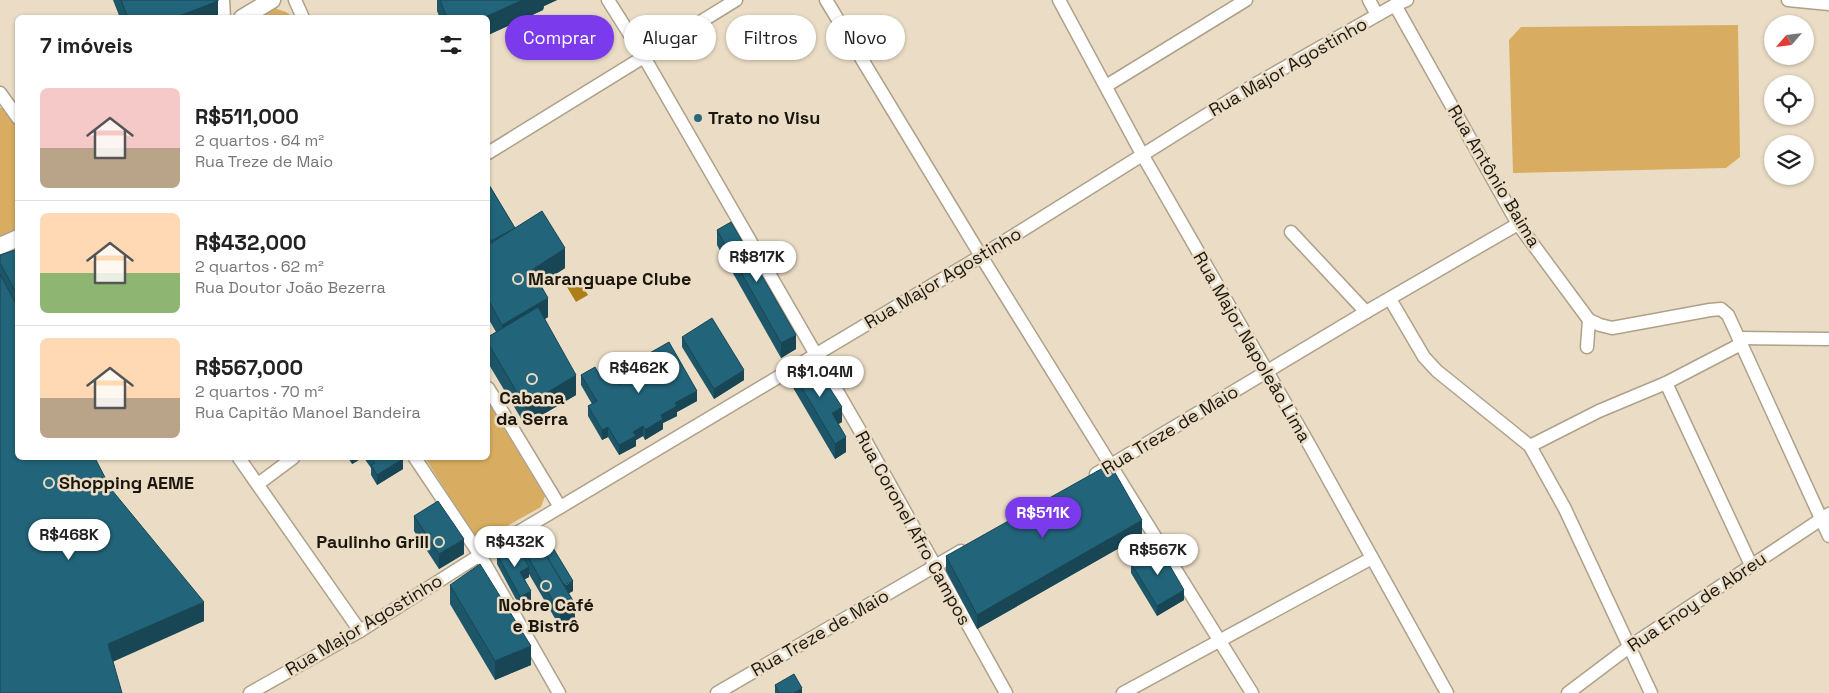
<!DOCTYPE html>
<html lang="pt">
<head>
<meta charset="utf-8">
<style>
  body { margin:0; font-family:"Space Grotesk",sans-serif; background:#f6f6f6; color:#222; height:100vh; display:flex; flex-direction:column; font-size:19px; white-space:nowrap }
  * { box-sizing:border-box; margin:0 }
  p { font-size:16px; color:#767676 }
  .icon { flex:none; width:28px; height:28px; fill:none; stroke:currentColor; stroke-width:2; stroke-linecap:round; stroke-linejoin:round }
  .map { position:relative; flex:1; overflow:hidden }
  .panel { position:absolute; left:15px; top:15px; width:475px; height:445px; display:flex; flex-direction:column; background:#fff; border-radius:8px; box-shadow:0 1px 4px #0004 }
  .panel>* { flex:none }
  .banner { position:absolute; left:505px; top:15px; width:475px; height:45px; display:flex; gap:10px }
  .needle { width:32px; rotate:242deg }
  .tools { position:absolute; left:1764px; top:15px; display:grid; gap:10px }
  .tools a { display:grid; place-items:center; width:50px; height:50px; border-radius:50%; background:#fff; box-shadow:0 1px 4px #0004; font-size:25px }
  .price { position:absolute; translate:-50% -42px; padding:0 11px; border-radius:18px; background:#fff; color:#222; font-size:16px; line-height:32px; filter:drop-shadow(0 1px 2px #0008) }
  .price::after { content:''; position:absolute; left:50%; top:30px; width:15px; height:11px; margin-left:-8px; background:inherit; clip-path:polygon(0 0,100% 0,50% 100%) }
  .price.on { background:#7c3aed; color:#fff }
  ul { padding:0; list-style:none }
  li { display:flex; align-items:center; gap:15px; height:125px; padding:0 25px }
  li+li { border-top:1px solid #e0e0e0 }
  li span { display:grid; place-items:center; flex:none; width:140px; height:100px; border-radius:8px; color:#555 }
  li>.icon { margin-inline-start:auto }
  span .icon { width:60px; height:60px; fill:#fffc; stroke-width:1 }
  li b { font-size:21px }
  h2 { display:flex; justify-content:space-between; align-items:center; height:60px; padding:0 25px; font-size:21px }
  .pill { padding:0 18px; border-radius:22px; background:#fff; box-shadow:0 1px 4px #0004; font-size:18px; line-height:45px }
  .pill.on { background:#7c3aed; color:#fff }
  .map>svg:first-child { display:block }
</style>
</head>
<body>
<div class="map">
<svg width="1829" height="693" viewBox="0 0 1829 693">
  <rect width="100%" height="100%" fill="#ebddc5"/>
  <!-- green -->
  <g fill="#d8ad61">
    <path d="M 274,8 L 286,12 L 293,17 L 251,18 Z"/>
    <path d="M 1738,25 L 1740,157 L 1726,168 L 1513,173 L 1509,40 L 1521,27 Z"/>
    <path d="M 8,105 L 18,118 L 17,238 L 0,246 L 0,108 Z"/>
    <path d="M 488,402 L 545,496 L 541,507 L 486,538 L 476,538 L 425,458 L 488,458 Z"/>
  </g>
  <!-- water -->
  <path fill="#ae7f19" d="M 576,275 L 588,295 L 576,302 L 564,282 Z"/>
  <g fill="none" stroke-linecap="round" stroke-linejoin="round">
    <!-- minor casing -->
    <g stroke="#aea18a" stroke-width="15">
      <g id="minor">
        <path d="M 295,0 L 303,18"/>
        <path d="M 608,0 L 644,57 L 859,429 L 1006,693"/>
        <path d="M 826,0 L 981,256 L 1252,693"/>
        <path d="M 1059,0 L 1143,156 L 1310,446 L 1447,693"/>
        <path d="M 1369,0 L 1377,15"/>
        <path d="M 1788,0 L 1829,4"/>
        <path d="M 1395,5 L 1518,224 L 1589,320 L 1600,325 L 1612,328 L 1710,310 L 1721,309 L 1728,315 L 1829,536"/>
        <path d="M 1106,86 L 1246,0"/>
        <path d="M 0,93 L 18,118"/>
        <path d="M 488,153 L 736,0"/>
        <path d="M 1291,232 L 1366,312"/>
        <path d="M 1390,299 L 1424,357 L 1437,371 L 1530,446 L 1565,509 L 1651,693"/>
        <path d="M 1739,338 L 1829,339"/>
        <path d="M 1587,347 L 1589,320"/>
        <path d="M 1666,383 L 1751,565"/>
        <path d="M 488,388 L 560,507"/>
        <path d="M 1530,446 L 1599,411 L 1666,383 L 1741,344"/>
        <path d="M 239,458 L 360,631"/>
        <path d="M 415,458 L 480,555 L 559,693"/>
        <path d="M 1096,474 L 1366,312 L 1518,224"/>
        <path d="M 258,484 L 293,458"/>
        <path d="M 250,693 L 360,631 L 480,555 L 981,256 L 1254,85 L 1395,5 L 1407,0"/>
        <path d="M 717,693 L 961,551"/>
        <path d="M 1123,693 L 1372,558"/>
        <path d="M 1568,693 L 1629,647 L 1829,514"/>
      </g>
    </g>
    <!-- tertiary casing -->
    <g stroke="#aea18a" stroke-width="19">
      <g id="tertiary">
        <path d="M 221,0 L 222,18"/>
        <path d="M 242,18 L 272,0"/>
        <path d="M 0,246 L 18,238"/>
      </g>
    </g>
    <!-- minor -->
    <use href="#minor" stroke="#fff" stroke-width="12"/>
    <!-- tertiary -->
    <use href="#tertiary" stroke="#fff" stroke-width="16"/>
  </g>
  <!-- wall -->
  <g fill="#1d5668">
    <path d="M 113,0 L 218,0 L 218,18 L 120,18 Z"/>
    <path d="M 437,0 L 557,0 L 544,6 L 543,10 L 488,35 L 488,18 L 440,18 L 437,11 Z"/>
    <path d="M 488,183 L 515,228 L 565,268 L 540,284 L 548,317 L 545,319 L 576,395 L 525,425 L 488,363 L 488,337 L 496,332 L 488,318 Z"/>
    <path d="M 717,230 L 796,349 L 781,358 L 717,245 Z"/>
    <path d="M 18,249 L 18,458 L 111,489 L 204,621 L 0,693 L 0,255 Z"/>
    <path d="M 682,337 L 744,380 L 714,399 L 682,347 Z"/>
    <path d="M 648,354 L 697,401 L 677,412 L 677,416 L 663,423 L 663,429 L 645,440 L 643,436 L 636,440 L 636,446 L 619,455 L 608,437 L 602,440 L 588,416 L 588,406 L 592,404 L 581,385 L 581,375 L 599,374 L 619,385 L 636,375 L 636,371 L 648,365 Z"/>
    <path d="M 792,371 L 842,422 L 838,424 L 846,452 L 835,459 L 792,386 Z"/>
    <path d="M 348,458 L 362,458 L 352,464 Z"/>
    <path d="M 364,458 L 402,458 L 403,469 L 377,485 L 371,475 L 371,468 Z"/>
    <path d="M 414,516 L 464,554 L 439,569 L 414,531 Z"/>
    <path d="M 1142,535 L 977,629 L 946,571 L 946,556 Z"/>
    <path d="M 517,538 L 573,591 L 569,593 L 575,619 L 560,627 L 529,574 L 529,577 L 525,579 L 531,601 L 520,607 L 497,564 L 497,554 L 517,544 Z"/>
    <path d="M 1131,563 L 1184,600 L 1157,616 L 1131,573 Z"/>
    <path d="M 450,585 L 531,665 L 495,680 L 450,604 Z"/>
    <path d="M 775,685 L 802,693 L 775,693 Z"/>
  </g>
  <!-- shaded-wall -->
  <g fill="#184655">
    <path d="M 523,0 L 557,0 L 544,6 L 543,10 L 488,35 L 488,18 L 483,18 Z"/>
    <path d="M 218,1 L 218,18 L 174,18 Z"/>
    <path d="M 565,248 L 565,268 L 532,290 L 532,270 Z"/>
    <path d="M 548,298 L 548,317 L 502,344 L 502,325 Z"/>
    <path d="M 796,335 L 796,349 L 781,358 L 781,343 Z"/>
    <path d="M 744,370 L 744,380 L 714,399 L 714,389 Z"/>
    <path d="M 576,375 L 576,395 L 525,425 L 525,406 Z"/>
    <path d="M 697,391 L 697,401 L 677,412 L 677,416 L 663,423 L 663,429 L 645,440 L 645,430 L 661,415 L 675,403 Z"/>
    <path d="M 842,407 L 842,422 L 832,428 L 832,413 Z"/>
    <path d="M 643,426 L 643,436 L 636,440 L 636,446 L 619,455 L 619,445 L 633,432 Z"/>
    <path d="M 608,427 L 608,437 L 602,440 L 602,430 Z"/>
    <path d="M 846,437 L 846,452 L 835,459 L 835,444 Z"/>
    <path d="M 352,458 L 362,458 L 352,464 Z"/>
    <path d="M 403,459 L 403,469 L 377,485 L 377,475 Z"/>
    <path d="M 1142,520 L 1142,535 L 977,629 L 977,615 Z"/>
    <path d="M 464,539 L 464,554 L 439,569 L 439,554 Z"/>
    <path d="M 529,567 L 529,577 L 520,582 L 520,572 Z"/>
    <path d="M 573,581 L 573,591 L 564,596 L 564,586 Z"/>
    <path d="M 1184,590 L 1184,600 L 1157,616 L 1157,606 Z"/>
    <path d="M 531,591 L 531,601 L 520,607 L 520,597 Z"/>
    <path d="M 204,602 L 204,621 L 108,664 L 108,644 Z"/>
    <path d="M 575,604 L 575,619 L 560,627 L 560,613 Z"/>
    <path d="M 531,646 L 531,665 L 495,680 L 495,661 Z"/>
    <path d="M 802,688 L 802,693 L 794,693 Z"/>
  </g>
  <!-- building -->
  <g fill="#226479" stroke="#184655">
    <path d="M 121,0 L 218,0 L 218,1 L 174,18 L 128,18 Z"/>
    <path d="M 440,0 L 523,0 L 483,18 L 447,18 Z"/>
    <path d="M 488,183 L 515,228 L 491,241 L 488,235 Z"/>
    <path d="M 542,211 L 565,248 L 532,270 L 548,298 L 502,325 L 488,299 L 488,245 Z"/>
    <path d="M 731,222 L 796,335 L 781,343 L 717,230 Z"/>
    <path d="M 18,249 L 18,296 L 0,263 L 0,255 Z"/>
    <path d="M 0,274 L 18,308 L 18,458 L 95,458 L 111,489 L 204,602 L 108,644 L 122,693 L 0,693 Z"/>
    <path d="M 538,307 L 576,375 L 525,406 L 488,343 L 488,337 Z"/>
    <path d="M 712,318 L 744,370 L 714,389 L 682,337 Z"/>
    <path d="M 669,342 L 697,391 L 675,403 L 677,406 L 661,415 L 663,419 L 645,430 L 643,426 L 633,432 L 636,436 L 619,445 L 608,427 L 602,430 L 588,406 L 597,401 L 581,375 L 595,367 L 599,374 L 609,368 L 619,385 L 637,374 L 636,371 L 652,362 L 648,354 Z"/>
    <path d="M 811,359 L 842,407 L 832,413 L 846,437 L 835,444 L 792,371 Z"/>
    <path d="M 371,458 L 402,458 L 403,459 L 377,475 L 371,465 L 375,463 Z"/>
    <path d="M 1110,464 L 1142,520 L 977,615 L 946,556 Z"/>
    <path d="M 438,501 L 464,539 L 439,554 L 414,516 Z"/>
    <path d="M 541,528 L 573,581 L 564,585 L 533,533 Z"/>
    <path d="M 531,530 L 575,604 L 560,613 L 517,538 Z"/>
    <path d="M 516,544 L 529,567 L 520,572 L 531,591 L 520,597 L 497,554 Z"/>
    <path d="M 1159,547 L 1184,590 L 1157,606 L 1131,563 Z"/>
    <path d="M 480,564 L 531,646 L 495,661 L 450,585 Z"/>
    <path d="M 794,674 L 802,688 L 794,693 L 779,693 L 775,685 Z"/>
  </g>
  <!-- markers -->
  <g fill="#29687d" stroke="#ebddc5" stroke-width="2">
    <circle cx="698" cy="118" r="5"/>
    <circle cx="518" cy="279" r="5"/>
    <circle cx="532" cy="379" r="5"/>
    <circle cx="49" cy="483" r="5"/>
    <circle cx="439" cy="542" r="5"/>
    <circle cx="546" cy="586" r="5"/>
  </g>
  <g text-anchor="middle" stroke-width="5" stroke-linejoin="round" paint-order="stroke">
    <!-- street labels -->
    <g font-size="18" fill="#1c170e" stroke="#ebddc5">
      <text transform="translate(1288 67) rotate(-30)" y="6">Rua Major Agostinho</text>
      <text transform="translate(1494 176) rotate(59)" y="6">Rua Antônio Baima</text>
      <text transform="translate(943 278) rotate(-31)" y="6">Rua Major Agostinho</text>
      <text transform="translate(1252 347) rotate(60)" y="6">Rua Major Napoleão Lima</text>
      <text transform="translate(1170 430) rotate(-31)" y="6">Rua Treze de Maio</text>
      <text transform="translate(913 528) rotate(61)" y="6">Rua Coronel Afro Campos</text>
      <text transform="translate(1697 602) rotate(-34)" y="6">Rua Enoy de Abreu</text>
      <text transform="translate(364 625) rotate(-31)" y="6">Rua Major Agostinho</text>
      <text transform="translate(820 633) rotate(-30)" y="6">Rua Treze de Maio</text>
    </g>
    <!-- poi labels -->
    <g font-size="18" font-weight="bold" fill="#1c170e" stroke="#ebddc5" text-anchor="start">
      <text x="708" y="124">Trato no Visu</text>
      <text x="528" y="285">Maranguape Clube</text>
      <text x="532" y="404" text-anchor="middle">Cabana<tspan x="532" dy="21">da Serra</tspan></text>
      <text x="59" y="489">Shopping AEME</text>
      <text x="429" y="548" text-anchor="end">Paulinho Grill</text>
      <text x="546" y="611" text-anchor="middle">Nobre Café<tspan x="546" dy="21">e Bistrô</tspan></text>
    </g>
  </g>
</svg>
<div class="tools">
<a><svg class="needle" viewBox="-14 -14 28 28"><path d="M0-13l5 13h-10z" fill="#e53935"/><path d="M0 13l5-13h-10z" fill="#767676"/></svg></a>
<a><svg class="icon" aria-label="locate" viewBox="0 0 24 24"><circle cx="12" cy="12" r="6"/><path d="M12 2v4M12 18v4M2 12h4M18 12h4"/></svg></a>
<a><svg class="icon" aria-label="layers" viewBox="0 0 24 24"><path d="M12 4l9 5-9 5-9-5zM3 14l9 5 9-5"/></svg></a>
</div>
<b class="price" style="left:757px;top:283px">R$817K</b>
<b class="price" style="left:639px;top:394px">R$462K</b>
<b class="price" style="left:820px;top:398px">R$1.04M</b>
<b class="price on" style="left:1043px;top:539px">R$511K</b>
<b class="price" style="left:69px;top:561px">R$468K</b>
<b class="price" style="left:515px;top:568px">R$432K</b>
<b class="price" style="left:1158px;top:576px">R$567K</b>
<div class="banner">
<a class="pill on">Comprar</a>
<a class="pill">Alugar</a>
<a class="pill">Filtros</a>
<a class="pill">Novo</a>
</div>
<section class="panel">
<h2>7 imóveis<svg class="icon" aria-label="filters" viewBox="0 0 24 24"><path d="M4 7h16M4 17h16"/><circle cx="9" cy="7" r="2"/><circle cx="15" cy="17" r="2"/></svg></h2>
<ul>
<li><span style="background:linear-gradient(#f6c9c9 60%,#b9a48a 0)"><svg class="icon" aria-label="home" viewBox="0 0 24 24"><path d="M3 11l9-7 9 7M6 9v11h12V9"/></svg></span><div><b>R$511,000</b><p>2 quartos · 64 m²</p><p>Rua Treze de Maio</p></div></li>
<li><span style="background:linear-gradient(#ffd9b3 60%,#8fb573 0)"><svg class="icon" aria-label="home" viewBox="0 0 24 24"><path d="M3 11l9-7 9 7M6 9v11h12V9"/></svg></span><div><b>R$432,000</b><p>2 quartos · 62 m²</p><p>Rua Doutor João Bezerra</p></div></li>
<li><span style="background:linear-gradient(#ffd9b3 60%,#b9a48a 0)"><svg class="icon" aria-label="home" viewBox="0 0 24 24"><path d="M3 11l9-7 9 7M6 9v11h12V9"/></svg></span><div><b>R$567,000</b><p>2 quartos · 70 m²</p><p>Rua Capitão Manoel Bandeira</p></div></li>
</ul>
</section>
</div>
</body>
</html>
